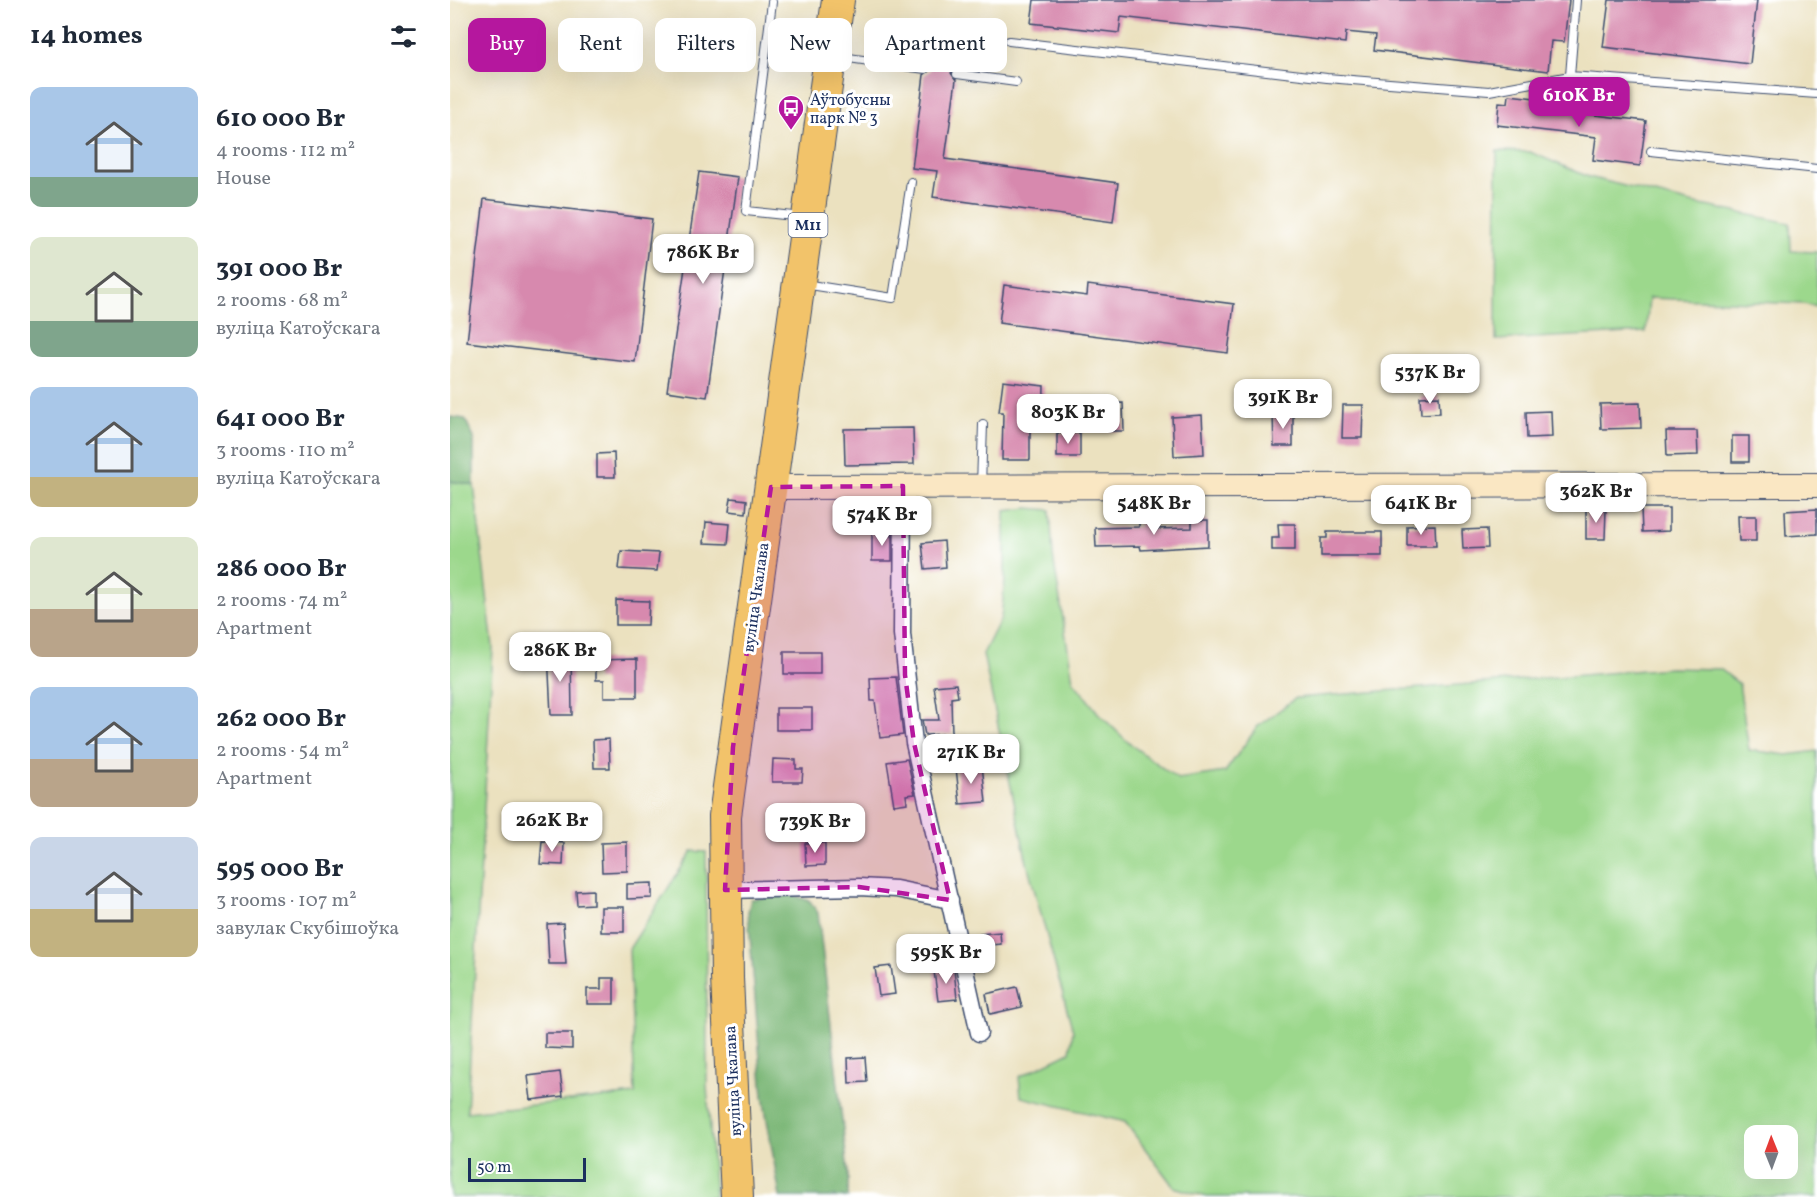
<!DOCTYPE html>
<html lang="en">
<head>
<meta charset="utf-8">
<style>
  body { margin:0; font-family:Vollkorn,serif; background:#f2f2f3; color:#1f2937; height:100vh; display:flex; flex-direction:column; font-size:22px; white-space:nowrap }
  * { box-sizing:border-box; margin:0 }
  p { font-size:20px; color:#747a83 }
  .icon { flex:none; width:33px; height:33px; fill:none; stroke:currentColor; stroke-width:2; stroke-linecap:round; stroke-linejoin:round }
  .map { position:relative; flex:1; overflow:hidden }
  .sheet { display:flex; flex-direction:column; background:#fff; width:450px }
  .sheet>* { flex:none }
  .banner { position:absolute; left:18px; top:18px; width:570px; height:54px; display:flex; gap:12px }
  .needle { width:39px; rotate:359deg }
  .controls { position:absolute; left:1294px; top:1125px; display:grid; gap:12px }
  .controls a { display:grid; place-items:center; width:54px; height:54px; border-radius:12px; background:#fff; box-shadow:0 6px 24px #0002; font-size:30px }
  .scale { position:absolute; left:18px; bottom:15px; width:118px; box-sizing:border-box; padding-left:6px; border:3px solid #1b2f5e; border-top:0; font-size:16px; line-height:21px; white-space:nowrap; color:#1b2f5e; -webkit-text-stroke:4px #fff; paint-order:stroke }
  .price { position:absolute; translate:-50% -51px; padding:0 14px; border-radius:12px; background:#fff; color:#222; font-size:20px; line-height:39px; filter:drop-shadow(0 2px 3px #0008) }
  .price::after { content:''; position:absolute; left:50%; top:36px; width:18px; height:14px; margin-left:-9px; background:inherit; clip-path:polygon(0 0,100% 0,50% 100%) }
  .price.selected { background:#b5179e; color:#fff }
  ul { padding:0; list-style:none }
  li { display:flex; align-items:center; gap:18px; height:150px; padding:0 30px }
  li span { display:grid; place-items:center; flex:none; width:168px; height:120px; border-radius:12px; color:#555 }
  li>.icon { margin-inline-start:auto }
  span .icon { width:72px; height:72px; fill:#fffc; stroke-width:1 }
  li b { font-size:26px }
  h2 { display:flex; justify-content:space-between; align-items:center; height:72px; padding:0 30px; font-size:26px }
  .chip { padding:0 21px; border-radius:12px; background:#fff; box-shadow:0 6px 24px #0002; font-size:21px; line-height:54px }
  .chip.selected { background:#b5179e; color:#fff }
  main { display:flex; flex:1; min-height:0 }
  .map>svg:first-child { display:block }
</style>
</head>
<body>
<main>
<section class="sheet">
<h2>14 homes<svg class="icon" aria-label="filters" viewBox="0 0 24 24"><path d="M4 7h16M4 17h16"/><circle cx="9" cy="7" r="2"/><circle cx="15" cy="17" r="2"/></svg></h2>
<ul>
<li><span style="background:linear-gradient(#a9c7e8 75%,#7fa58c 0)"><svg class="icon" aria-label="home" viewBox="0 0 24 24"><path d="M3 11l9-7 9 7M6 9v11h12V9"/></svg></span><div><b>610 000 Br</b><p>4 rooms · 112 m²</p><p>House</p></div></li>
<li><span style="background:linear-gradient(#dfe7d0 70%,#7fa58c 0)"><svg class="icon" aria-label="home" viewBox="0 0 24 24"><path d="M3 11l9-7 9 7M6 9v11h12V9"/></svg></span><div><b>391 000 Br</b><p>2 rooms · 68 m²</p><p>вуліца Катоўскага</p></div></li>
<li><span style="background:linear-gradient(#a9c7e8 75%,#c2b280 0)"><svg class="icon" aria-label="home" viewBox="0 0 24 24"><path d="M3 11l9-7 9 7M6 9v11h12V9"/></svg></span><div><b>641 000 Br</b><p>3 rooms · 110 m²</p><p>вуліца Катоўскага</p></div></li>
<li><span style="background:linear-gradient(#dfe7d0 60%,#b9a48a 0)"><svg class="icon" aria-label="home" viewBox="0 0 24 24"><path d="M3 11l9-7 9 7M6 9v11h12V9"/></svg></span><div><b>286 000 Br</b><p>2 rooms · 74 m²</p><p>Apartment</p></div></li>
<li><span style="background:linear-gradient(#a9c7e8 60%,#b9a48a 0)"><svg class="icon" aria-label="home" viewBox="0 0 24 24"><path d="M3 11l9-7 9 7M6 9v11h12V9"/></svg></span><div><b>262 000 Br</b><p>2 rooms · 54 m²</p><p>Apartment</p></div></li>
<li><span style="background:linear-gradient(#c9d6e8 60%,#c2b280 0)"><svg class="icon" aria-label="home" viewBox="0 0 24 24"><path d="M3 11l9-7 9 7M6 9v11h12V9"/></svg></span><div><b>595 000 Br</b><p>3 rooms · 107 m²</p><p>завулак Скубішоўка</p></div></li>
</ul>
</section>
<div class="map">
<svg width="1367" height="1197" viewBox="0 0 1367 1197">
  <rect width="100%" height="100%" fill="#fff"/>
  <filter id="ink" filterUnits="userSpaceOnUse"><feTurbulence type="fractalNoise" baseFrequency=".0167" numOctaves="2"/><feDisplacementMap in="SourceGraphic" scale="12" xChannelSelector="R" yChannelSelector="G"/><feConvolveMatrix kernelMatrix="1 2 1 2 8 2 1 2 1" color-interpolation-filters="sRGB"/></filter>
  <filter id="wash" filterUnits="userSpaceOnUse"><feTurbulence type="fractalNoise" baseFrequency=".008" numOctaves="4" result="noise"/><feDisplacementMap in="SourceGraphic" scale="24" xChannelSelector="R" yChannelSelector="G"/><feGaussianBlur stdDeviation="1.35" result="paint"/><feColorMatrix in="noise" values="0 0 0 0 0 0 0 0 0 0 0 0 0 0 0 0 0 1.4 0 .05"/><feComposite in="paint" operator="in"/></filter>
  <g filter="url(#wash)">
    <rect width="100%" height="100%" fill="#ebe1bf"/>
    <!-- green -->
    <g fill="#9cd88c" stroke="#5c8475" stroke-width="1.5" fill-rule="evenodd">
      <path d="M 1047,151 L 1080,152 L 1139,177 L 1241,203 L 1340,223 L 1341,251 L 1367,252 L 1367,307 L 1354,304 L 1199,298 L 1196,332 L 1046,340 Z"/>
      <path d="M 0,481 L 24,485 L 43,647 L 17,1112 L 185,1094 L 179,949 L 242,851 L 256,852 L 257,1086 L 265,1197 L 0,1197 Z"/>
      <path d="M 578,508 L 600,510 L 603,556 L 623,681 L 649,714 L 680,744 L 728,779 L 775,772 L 808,726 L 846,698 L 1220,668 L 1270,669 L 1289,684 L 1299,750 L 1337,755 L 1367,751 L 1367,1197 L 757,1197 L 724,1187 L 675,1122 L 571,1097 L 569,1077 L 620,1052 L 623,1031 L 577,863 L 533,654 L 551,618 L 555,580 L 555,511 ZM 1305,1136 L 1338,1136 L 1338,1168 L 1305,1168 Z"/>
    </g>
    <!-- forest -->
    <g fill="#7db878" stroke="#4c746b" stroke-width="1.5">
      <path d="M 0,417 L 15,419 L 24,438 L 24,485 L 0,481 Z"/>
      <path d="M 343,895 L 360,901 L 368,913 L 398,1172 L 398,1197 L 330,1197 L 313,1096 L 298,912 L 301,899 Z"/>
    </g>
    <g id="blocks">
      <!-- building -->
      <g fill="#d789ae">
        <path d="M 584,0 L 1119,0 L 1114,42 L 1101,41 L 1098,71 L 924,50 L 926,35 L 896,32 L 895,43 L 671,17 L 669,33 L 581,23 Z"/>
        <path d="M 1159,0 L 1307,0 L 1300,64 L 1153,47 Z"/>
        <path d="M 478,42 L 511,47 L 508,68 L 501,73 L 506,80 L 495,159 L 668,183 L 663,222 L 483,197 L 487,171 L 462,168 L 474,75 L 481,69 L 476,63 Z"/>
        <path d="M 1059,95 L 1094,99 L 1093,109 L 1196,121 L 1190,166 L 1143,160 L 1146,137 L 1047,125 L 1049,102 L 1058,103 Z"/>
        <path d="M 249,172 L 288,177 L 257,397 L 217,391 Z"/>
        <path d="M 34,199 L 202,219 L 185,362 L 17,342 Z"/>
        <path d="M 554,285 L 637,296 L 638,285 L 784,304 L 778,353 L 549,323 Z"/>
        <path d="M 553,381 L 594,386 L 593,418 L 580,416 L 580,460 L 552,460 L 553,412 L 549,412 Z"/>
        <path d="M 989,396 L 990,413 L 971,414 L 970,397 Z"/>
        <path d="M 673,403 L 674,431 L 646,431 L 646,404 Z"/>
        <path d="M 1190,403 L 1191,428 L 1151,429 L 1150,404 Z"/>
        <path d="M 893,405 L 913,405 L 912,438 L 892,438 Z"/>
        <path d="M 1101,411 L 1102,437 L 1077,438 L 1076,412 Z"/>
        <path d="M 752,415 L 754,454 L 724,456 L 722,417 Z"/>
        <path d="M 823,415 L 843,415 L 843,446 L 824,446 Z"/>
        <path d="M 463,428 L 464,464 L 395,465 L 394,429 Z"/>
        <path d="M 1216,431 L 1247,431 L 1248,455 L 1217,456 Z"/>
        <rect x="607" y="433" width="23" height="24"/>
        <rect x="1282" y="436" width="17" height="26"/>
        <path d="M 164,453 L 165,477 L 147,477 L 147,454 Z"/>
        <path d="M 281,498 L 297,500 L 296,513 L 279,511 Z"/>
        <path d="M 1191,508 L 1219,508 L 1219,531 L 1192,532 Z"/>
        <path d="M 1136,509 L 1156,509 L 1155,539 L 1136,539 Z"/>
        <path d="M 1367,509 L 1367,534 L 1336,536 L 1335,511 Z"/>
        <path d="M 1288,516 L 1306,516 L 1306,541 L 1289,541 Z"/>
        <path d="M 742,520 L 758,520 L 758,546 L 691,550 L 690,546 L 646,547 L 645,528 L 689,527 L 689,522 L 704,521 L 704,529 L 742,528 Z"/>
        <path d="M 256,522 L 280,524 L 278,544 L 254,543 Z"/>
        <path d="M 828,524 L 845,524 L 845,550 L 822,550 L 822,538 L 829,538 Z"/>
        <path d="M 985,525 L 986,546 L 957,546 L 957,526 Z"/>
        <path d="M 1037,529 L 1038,548 L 1013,549 L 1012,530 Z"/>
        <path d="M 877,532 L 932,532 L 932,556 L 871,556 L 871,538 L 877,538 Z"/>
        <rect x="422" y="533" width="20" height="28"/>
        <path d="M 494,541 L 496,567 L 475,569 L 472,543 Z"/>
        <path d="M 171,551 L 209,553 L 207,571 L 169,569 Z"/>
        <path d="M 166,600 L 199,601 L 198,625 L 166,625 Z"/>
        <path d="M 98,652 L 121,652 L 122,715 L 101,715 Z"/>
        <rect x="334" y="652" width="36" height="22"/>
        <path d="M 187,659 L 187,697 L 154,697 L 154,680 L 146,680 L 146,660 Z"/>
        <path d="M 446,677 L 453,735 L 430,738 L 425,701 L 421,701 L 420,678 Z"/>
        <path d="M 506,684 L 508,697 L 501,698 L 502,734 L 475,735 L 472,720 L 489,720 L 484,686 Z"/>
        <rect x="326" y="708" width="36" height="22"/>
        <path d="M 159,739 L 160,768 L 144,768 L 143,740 Z"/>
        <path d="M 323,759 L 346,760 L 346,769 L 353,769 L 352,782 L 322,782 Z"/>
        <path d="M 457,759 L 465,794 L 456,795 L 457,803 L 444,805 L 437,762 Z"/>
        <path d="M 532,765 L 536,802 L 510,804 L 506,768 Z"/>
        <path d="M 92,841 L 114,843 L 113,865 L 90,864 Z"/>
        <path d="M 177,842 L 177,871 L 152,872 L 151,843 Z"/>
        <path d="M 355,843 L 375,843 L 375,865 L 356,866 Z"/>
        <path d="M 202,883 L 202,898 L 177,899 L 177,884 Z"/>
        <path d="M 143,890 L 143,904 L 127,905 L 126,891 Z"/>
        <rect x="151" y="907" width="23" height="25"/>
        <path d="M 113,923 L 116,964 L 99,964 L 97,924 Z"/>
        <path d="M 550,932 L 551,944 L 531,946 L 530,934 Z"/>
        <path d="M 441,966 L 445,994 L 429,996 L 425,968 Z"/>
        <path d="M 504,969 L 507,999 L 488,1001 L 484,971 Z"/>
        <path d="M 151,978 L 164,978 L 164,1004 L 137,1004 L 137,989 L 151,989 Z"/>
        <path d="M 567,987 L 572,1007 L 540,1014 L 536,994 Z"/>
        <path d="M 95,1033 L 122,1033 L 122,1049 L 95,1048 Z"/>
        <path d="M 415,1057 L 417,1082 L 399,1083 L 398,1058 Z"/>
        <path d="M 110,1072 L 113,1096 L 81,1100 L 78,1076 Z"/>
      </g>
    </g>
  </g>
  <g filter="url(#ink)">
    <use href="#blocks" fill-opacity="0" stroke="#3a4a6d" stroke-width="1.5"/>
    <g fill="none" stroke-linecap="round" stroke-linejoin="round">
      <!-- lane casing -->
      <g stroke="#3a4a6d" stroke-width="10">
        <g id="lane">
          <path d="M 1126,0 L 1120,76 L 1367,94"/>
          <path d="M 322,2 L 296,211 L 353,217"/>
          <path d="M 559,41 L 877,78 L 1039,91 L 1120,76"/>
          <path d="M 385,56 L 475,69"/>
          <path d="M 507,74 L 566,82"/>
          <path d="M 1201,151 L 1367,169"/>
          <path d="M 354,284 L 443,298 L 461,182"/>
          <path d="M 531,486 L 533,424"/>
        </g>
      </g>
      <!-- street casing -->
      <g stroke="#3a4a6d" stroke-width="19">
        <g id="street">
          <path d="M 453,486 L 452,634 L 464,743 L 529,1033"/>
          <path d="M 275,890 L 409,887 L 446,889 L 500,900"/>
        </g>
      </g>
      <!-- secondary casing -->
      <g stroke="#3a4a6d" stroke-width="26">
        <path id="secondary" d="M 321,487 L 1367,485"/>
      </g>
      <!-- highway casing -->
      <g stroke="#3a4a6d" stroke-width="34">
        <path id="highway" d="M 287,1197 L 277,978 L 275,816 L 388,0"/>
      </g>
      <!-- lane -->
      <use href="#lane" stroke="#fff" stroke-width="8"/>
      <!-- street -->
      <use href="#street" stroke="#fff" stroke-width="16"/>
      <!-- secondary -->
      <use href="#secondary" stroke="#fae7c3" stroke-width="24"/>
      <!-- highway -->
      <use href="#highway" stroke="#f2c36a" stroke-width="32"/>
    </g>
  </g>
  <!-- marked area -->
  <path fill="#b5179e" fill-opacity="0.2" stroke="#b5179e" stroke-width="4.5" stroke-dasharray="12 8" stroke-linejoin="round" d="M 453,486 L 455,675 L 464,743 L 500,900 L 409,887 L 275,890 L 283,747 L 321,487 Z"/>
  <!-- icons -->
  <defs>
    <g id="bus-pin" transform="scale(1.35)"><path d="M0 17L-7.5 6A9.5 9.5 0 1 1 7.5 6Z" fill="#b5179e" stroke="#fff"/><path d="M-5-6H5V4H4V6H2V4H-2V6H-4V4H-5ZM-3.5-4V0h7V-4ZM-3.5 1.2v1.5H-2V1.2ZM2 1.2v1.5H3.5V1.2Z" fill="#fff"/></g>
  </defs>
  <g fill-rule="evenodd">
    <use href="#bus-pin" x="341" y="108"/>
  </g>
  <g text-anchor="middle" stroke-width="6" stroke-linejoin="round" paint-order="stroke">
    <!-- shield labels -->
    <rect fill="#fff" stroke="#5f6d8e" stroke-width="1.5" x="338.5" y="213" width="39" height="24" rx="4.5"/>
    <g font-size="15" font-weight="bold" fill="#1b2f5e">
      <text x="358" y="230">М11</text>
    </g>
    <!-- poi labels -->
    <g font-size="16" fill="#1b2f5e" stroke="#fff" text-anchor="start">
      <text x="360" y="105">Аўтобусны<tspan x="360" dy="18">парк № 3</tspan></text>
    </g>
    <!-- street labels -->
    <g font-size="16" fill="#1b2f5e" stroke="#fff">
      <text transform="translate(305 597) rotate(-82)" y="6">вуліца Чкалава</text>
      <text transform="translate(282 1081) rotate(-93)" y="6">вуліца Чкалава</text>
    </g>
  </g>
</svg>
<div class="controls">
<a><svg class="needle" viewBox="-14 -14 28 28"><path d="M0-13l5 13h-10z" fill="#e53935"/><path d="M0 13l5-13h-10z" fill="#747a83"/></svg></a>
</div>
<div class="scale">50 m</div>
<b class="price selected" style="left:1129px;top:128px">610K Br</b>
<b class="price" style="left:253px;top:285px">786K Br</b>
<b class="price" style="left:980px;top:405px">537K Br</b>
<b class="price" style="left:833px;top:430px">391K Br</b>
<b class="price" style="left:618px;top:445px">803K Br</b>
<b class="price" style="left:1146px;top:524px">362K Br</b>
<b class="price" style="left:704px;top:536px">548K Br</b>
<b class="price" style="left:971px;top:536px">641K Br</b>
<b class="price" style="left:432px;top:547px">574K Br</b>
<b class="price" style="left:110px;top:683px">286K Br</b>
<b class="price" style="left:521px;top:785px">271K Br</b>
<b class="price" style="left:102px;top:853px">262K Br</b>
<b class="price" style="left:365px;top:854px">739K Br</b>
<b class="price" style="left:496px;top:985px">595K Br</b>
<div class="banner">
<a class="chip selected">Buy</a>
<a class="chip">Rent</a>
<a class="chip">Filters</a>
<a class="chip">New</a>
<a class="chip">Apartment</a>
</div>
</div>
</main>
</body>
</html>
